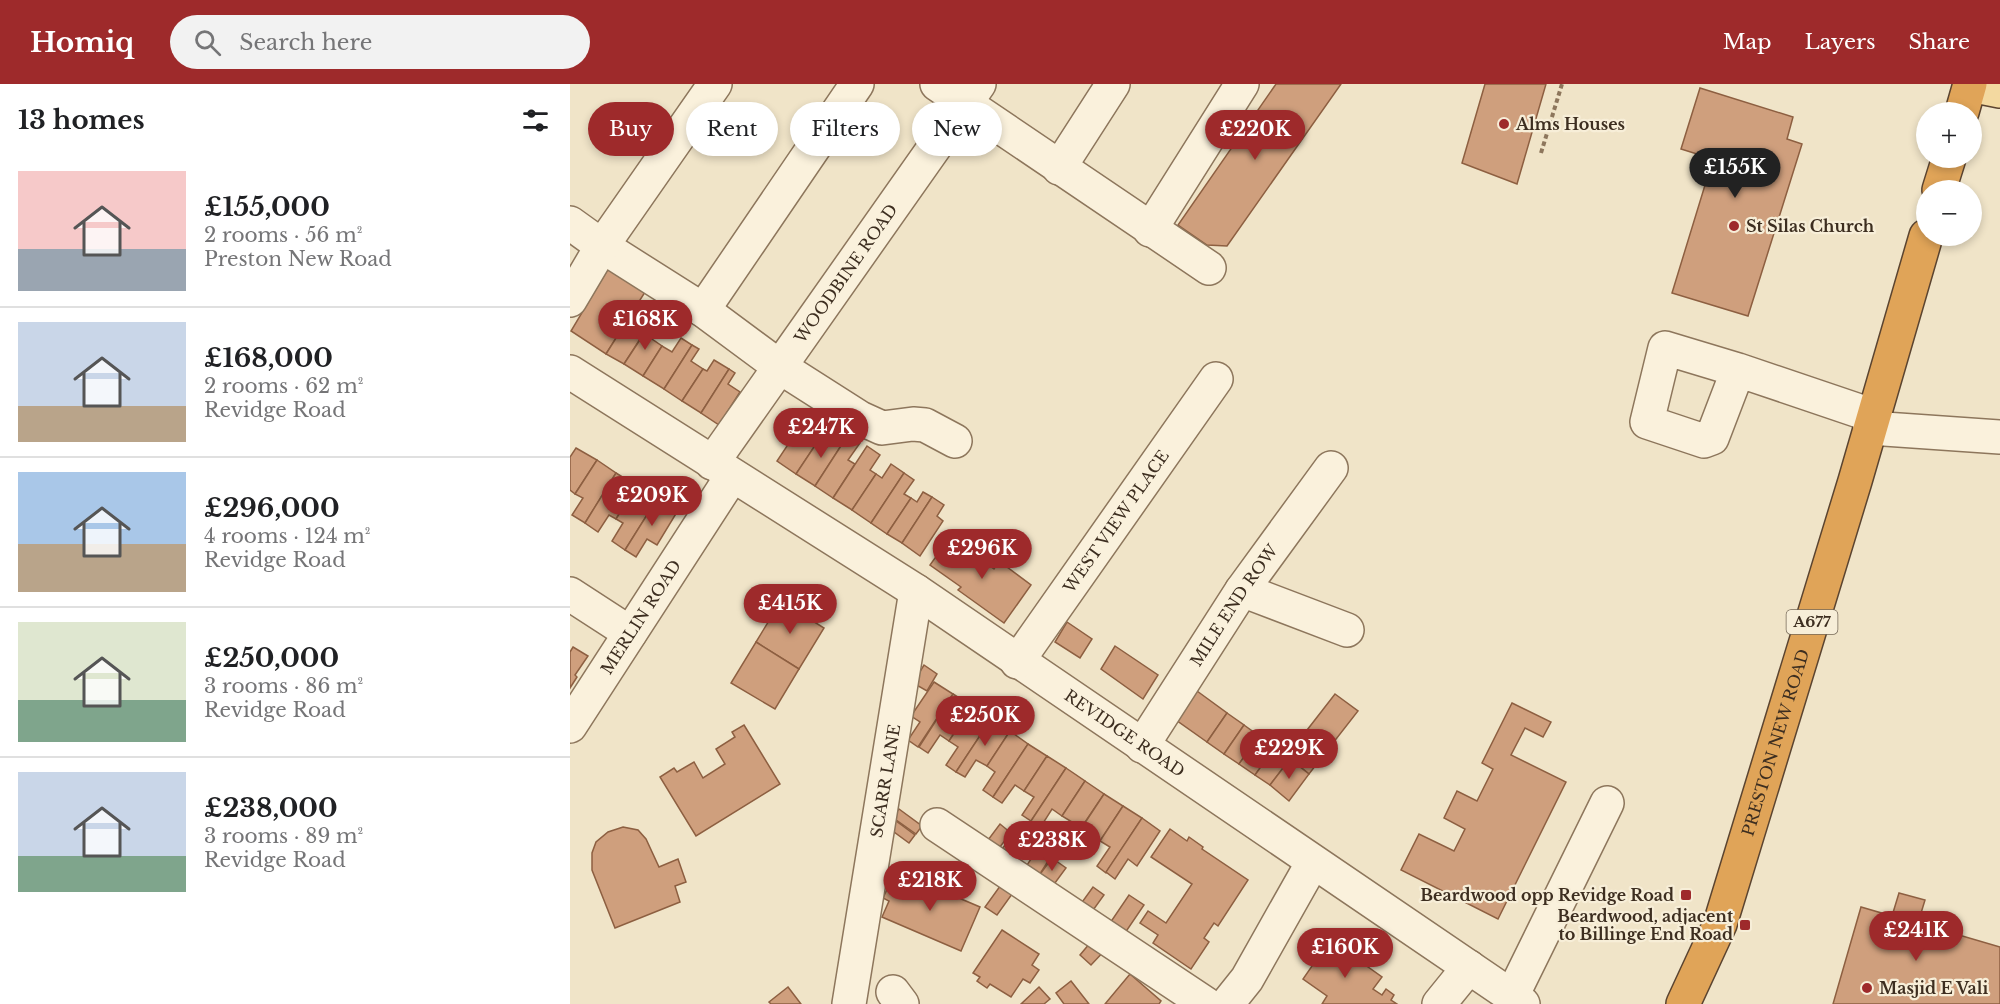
<!DOCTYPE html>
<html lang="en">
<head>
<meta charset="utf-8">
<style>
  body { margin:0; font-family:"Libre Baskerville",serif; background:#f2f2f2; color:#202124; height:100vh; display:flex; flex-direction:column; font-size:22px; white-space:nowrap }
  * { box-sizing:border-box; margin:0 }
  p { font-size:20px; color:#757577 }
  .icon { flex:none; width:33px; height:33px; fill:none; stroke:currentColor; stroke-width:2; stroke-linecap:round; stroke-linejoin:round }
  .map { position:relative; flex:1; overflow:hidden }
  .details { display:flex; flex-direction:column; background:#fff; width:570px }
  .details>* { flex:none }
  .banner { position:absolute; left:18px; top:18px; width:570px; height:54px; display:flex; gap:12px }
  .buttons { position:absolute; left:1346px; top:18px; display:grid; gap:12px }
  .buttons a { display:grid; place-items:center; width:66px; height:66px; border-radius:50%; background:#fff; box-shadow:0 3px 9px #0003; font-size:30px }
  .price { position:absolute; translate:-50% -51px; padding:0 14px; border-radius:21px; background:#9e2a2b; color:#fff; font-size:20px; line-height:39px; filter:drop-shadow(0 2px 3px #0008) }
  .price::after { content:''; position:absolute; left:50%; top:36px; width:18px; height:14px; margin-left:-9px; background:inherit; clip-path:polygon(0 0,100% 0,50% 100%) }
  .price.on { background:#222; color:#fff }
  ul { padding:0; list-style:none }
  li { display:flex; align-items:center; gap:18px; height:150px; padding:0 18px }
  li+li { border-top:2px solid #e0e0e0 }
  li span { display:grid; place-items:center; flex:none; width:168px; height:120px; border-radius:0px; color:#555 }
  li>.icon { margin-inline-start:auto }
  span .icon { width:72px; height:72px; fill:#fffc; stroke-width:1 }
  li b { font-size:26px }
  h2 { display:flex; justify-content:space-between; align-items:center; height:72px; padding:0 18px; font-size:26px }
  .pill { padding:0 21px; border-radius:27px; background:#fff; box-shadow:0 3px 9px #0003; font-size:21px; line-height:54px }
  .pill.on { background:#9e2a2b; color:#fff }
  header { display:flex; align-items:center; gap:36px; box-sizing:border-box; height:84px; padding:0 30px; background:#9e2a2b; color:#fff }
  header strong { font-size:28px }
  nav { display:flex; gap:33px; margin-inline-start:auto; font-size:21px }
  .search { width:420px; height:54px; background:#f2f2f2; display:flex; align-items:center; gap:15px; box-sizing:border-box; padding:0 21px; border-radius:33px; color:#757577; font-size:22px }
  main { display:flex; flex:1; min-height:0 }
  .map>svg:first-child { display:block }
</style>
</head>
<body>
<header>
<strong>Homiq</strong>
<div class="search"><svg class="icon" aria-label="search" viewBox="0 0 24 24"><circle cx="10" cy="10" r="6"/><path d="M15 15l6 6"/></svg>Search here</div>
<nav><a>Map</a><a>Layers</a><a>Share</a></nav>
</header>
<main>
<section class="details">
<h2>13 homes<svg class="icon" aria-label="filters" viewBox="0 0 24 24"><path d="M4 7h16M4 17h16"/><circle cx="9" cy="7" r="2"/><circle cx="15" cy="17" r="2"/></svg></h2>
<ul>
<li><span style="background:linear-gradient(#f6c9c9 65%,#9aa5b1 0)"><svg class="icon" aria-label="home" viewBox="0 0 24 24"><path d="M3 11l9-7 9 7M6 9v11h12V9"/></svg></span><div><b>£155,000</b><p>2 rooms · 56 m²</p><p>Preston New Road</p></div></li>
<li><span style="background:linear-gradient(#c9d6e8 70%,#b9a48a 0)"><svg class="icon" aria-label="home" viewBox="0 0 24 24"><path d="M3 11l9-7 9 7M6 9v11h12V9"/></svg></span><div><b>£168,000</b><p>2 rooms · 62 m²</p><p>Revidge Road</p></div></li>
<li><span style="background:linear-gradient(#a9c7e8 60%,#b9a48a 0)"><svg class="icon" aria-label="home" viewBox="0 0 24 24"><path d="M3 11l9-7 9 7M6 9v11h12V9"/></svg></span><div><b>£296,000</b><p>4 rooms · 124 m²</p><p>Revidge Road</p></div></li>
<li><span style="background:linear-gradient(#dfe7d0 65%,#7fa58c 0)"><svg class="icon" aria-label="home" viewBox="0 0 24 24"><path d="M3 11l9-7 9 7M6 9v11h12V9"/></svg></span><div><b>£250,000</b><p>3 rooms · 86 m²</p><p>Revidge Road</p></div></li>
<li><span style="background:linear-gradient(#c9d6e8 70%,#7fa58c 0)"><svg class="icon" aria-label="home" viewBox="0 0 24 24"><path d="M3 11l9-7 9 7M6 9v11h12V9"/></svg></span><div><b>£238,000</b><p>3 rooms · 89 m²</p><p>Revidge Road</p></div></li>
</ul>
</section>
<div class="map">
<svg width="1430" height="920" viewBox="0 0 1430 920">
  <rect width="100%" height="100%" fill="#f0e4c8"/>
  <!-- building -->
  <g fill="#cf9f7d" stroke="#8d5f41" stroke-width="1.5">
    <path d="M 706,0 L 771,0 L 657,162 L 637,161 L 608,141 Z"/>
    <path d="M 915,0 L 976,0 L 947,100 L 892,79 Z"/>
    <path d="M 1130,4 L 1223,33 L 1217,55 L 1232,60 L 1178,232 L 1102,209 L 1143,75 L 1111,65 Z"/>
    <path d="M 45,173 L 82,197 L 36,270 L 1,247 Z"/>
    <path d="M 73,228 L 83,235 L 54,280 L 36,270 L 58,235 L 65,239 Z"/>
    <path d="M 83,236 L 91,242 L 82,255 L 92,262 L 73,292 L 54,280 Z"/>
    <path d="M 111,254 L 122,261 L 94,305 L 73,292 L 92,262 L 102,268 Z"/>
    <path d="M 122,261 L 129,265 L 121,277 L 133,285 L 112,317 L 94,305 Z"/>
    <path d="M 144,276 L 159,285 L 131,329 L 112,317 L 133,285 L 137,287 Z"/>
    <path d="M 159,285 L 165,289 L 158,300 L 170,308 L 149,341 L 131,329 Z"/>
    <path d="M 239,329 L 251,337 L 241,352 L 248,357 L 226,390 L 207,377 Z"/>
    <path d="M 269,345 L 278,351 L 245,402 L 226,390 L 248,357 L 257,363 Z"/>
    <path d="M 278,351 L 290,359 L 278,376 L 285,380 L 263,414 L 245,402 Z"/>
    <path d="M 297,362 L 310,371 L 300,386 L 306,390 L 282,426 L 263,414 Z"/>
    <path d="M 6,364 L 27,376 L 5,410 L 0,406 L 0,373 Z"/>
    <path d="M 27,376 L 46,389 L 15,439 L 2,431 L 13,414 L 5,410 Z"/>
    <path d="M 321,380 L 334,389 L 301,439 L 282,426 L 306,390 L 312,394 Z"/>
    <path d="M 46,389 L 67,402 L 46,435 L 39,431 L 28,448 L 15,439 Z"/>
    <path d="M 334,389 L 344,396 L 334,410 L 341,414 L 317,450 L 301,439 Z"/>
    <path d="M 67,402 L 87,415 L 55,466 L 42,457 L 53,439 L 46,435 Z"/>
    <path d="M 353,408 L 362,413 L 332,459 L 317,450 L 341,414 L 347,418 Z"/>
    <path d="M 362,413 L 374,421 L 367,432 L 373,437 L 350,472 L 332,459 Z"/>
    <path d="M 87,415 L 107,428 L 87,461 L 77,455 L 66,473 L 55,466 Z"/>
    <path d="M 380,453 L 424,485 L 429,477 L 461,501 L 434,539 L 388,506 L 391,503 L 360,481 Z"/>
    <path d="M 211,517 L 254,544 L 229,585 L 186,558 Z"/>
    <path d="M 497,538 L 522,555 L 510,574 L 485,558 Z"/>
    <path d="M 186,558 L 229,585 L 205,625 L 161,599 Z"/>
    <path d="M 545,562 L 588,591 L 573,615 L 531,585 Z"/>
    <path d="M 3,563 L 18,572 L 5,591 L 7,593 L 0,604 L 0,568 Z"/>
    <path d="M 354,581 L 367,590 L 357,607 L 343,599 Z"/>
    <path d="M 364,598 L 383,610 L 348,663 L 338,656 L 350,638 L 341,632 Z"/>
    <path d="M 627,607 L 657,629 L 637,658 L 606,636 Z"/>
    <path d="M 383,610 L 402,622 L 379,657 L 370,651 L 358,669 L 349,663 Z"/>
    <path d="M 765,610 L 788,627 L 756,668 L 734,650 Z"/>
    <path d="M 942,619 L 981,638 L 973,653 L 955,644 L 941,671 L 996,698 L 928,835 L 831,786 L 849,750 L 884,767 L 895,745 L 874,734 L 887,707 L 907,717 L 923,685 L 912,679 Z"/>
    <path d="M 402,622 L 421,635 L 386,688 L 376,681 L 388,663 L 379,657 Z"/>
    <path d="M 657,629 L 674,641 L 654,670 L 637,658 Z"/>
    <path d="M 421,635 L 440,647 L 417,682 L 406,676 L 395,693 L 386,688 Z"/>
    <path d="M 174,641 L 210,700 L 126,752 L 90,693 L 104,684 L 107,688 L 124,678 L 133,694 L 155,680 L 146,665 L 165,653 L 162,648 Z"/>
    <path d="M 674,641 L 689,652 L 669,680 L 654,670 Z"/>
    <path d="M 440,647 L 458,660 L 423,713 L 413,706 L 425,688 L 417,682 Z"/>
    <path d="M 734,650 L 756,668 L 739,690 L 717,672 Z"/>
    <path d="M 689,652 L 705,663 L 685,691 L 669,680 Z"/>
    <path d="M 458,660 L 477,672 L 454,707 L 445,701 L 432,719 L 423,713 Z"/>
    <path d="M 705,663 L 720,675 L 700,701 L 685,691 Z"/>
    <path d="M 477,672 L 496,684 L 461,737 L 452,731 L 464,713 L 454,707 Z"/>
    <path d="M 720,675 L 739,690 L 719,717 L 700,701 Z"/>
    <path d="M 496,684 L 515,697 L 492,732 L 482,725 L 470,744 L 461,737 Z"/>
    <path d="M 515,697 L 534,710 L 499,762 L 490,756 L 502,738 L 492,732 Z"/>
    <path d="M 534,710 L 553,722 L 530,757 L 520,751 L 508,769 L 499,763 Z"/>
    <path d="M 553,722 L 572,734 L 536,789 L 527,782 L 540,763 L 530,757 Z"/>
    <path d="M 329,725 L 352,742 L 346,750 L 322,733 Z"/>
    <path d="M 322,734 L 345,751 L 339,759 L 316,742 Z"/>
    <path d="M 572,734 L 590,747 L 567,782 L 558,775 L 545,795 L 536,788 Z"/>
    <path d="M 430,740 L 441,749 L 429,764 L 418,756 Z"/>
    <path d="M 53,743 L 68,746 L 76,755 L 89,783 L 108,775 L 116,798 L 105,802 L 110,818 L 45,844 L 22,786 L 22,769 L 26,758 L 38,748 Z"/>
    <path d="M 600,745 L 617,757 L 619,753 L 633,763 L 632,765 L 678,796 L 648,842 L 644,839 L 634,854 L 639,858 L 621,885 L 583,859 L 588,851 L 570,839 L 578,827 L 596,839 L 622,800 L 581,773 Z"/>
    <path d="M 444,749 L 457,758 L 445,774 L 432,765 Z"/>
    <path d="M 469,763 L 482,771 L 468,793 L 455,784 Z"/>
    <path d="M 482,774 L 496,784 L 482,803 L 468,793 Z"/>
    <path d="M 330,789 L 410,823 L 391,867 L 312,833 L 319,817 L 313,814 L 320,799 L 325,801 Z"/>
    <path d="M 433,798 L 445,806 L 427,831 L 415,823 Z"/>
    <path d="M 523,803 L 534,811 L 521,829 L 510,821 Z"/>
    <path d="M 1329,809 L 1355,816 L 1348,839 L 1430,863 L 1430,920 L 1263,920 L 1291,823 L 1322,832 Z"/>
    <path d="M 559,811 L 574,821 L 555,849 L 540,839 Z"/>
    <path d="M 432,846 L 469,870 L 462,881 L 469,886 L 460,899 L 453,895 L 441,913 L 420,900 L 417,904 L 407,897 L 410,893 L 403,889 Z"/>
    <path d="M 525,853 L 537,864 L 521,881 L 510,871 Z"/>
    <path d="M 760,856 L 812,893 L 803,905 L 812,911 L 816,905 L 824,911 L 821,916 L 827,920 L 752,920 L 757,912 L 733,895 Z"/>
    <path d="M 560,890 L 591,917 L 589,920 L 535,920 Z"/>
    <path d="M 501,897 L 519,920 L 494,920 L 486,909 Z"/>
    <path d="M 218,903 L 231,920 L 201,920 L 199,918 Z"/>
    <path d="M 469,903 L 480,915 L 474,920 L 451,920 Z"/>
  </g>
  <g fill="none" stroke-linecap="round" stroke-linejoin="round">
    <!-- minor casing -->
    <g stroke="#8d765c" stroke-width="36">
      <g id="minor">
        <path d="M 367,0 L 639,184"/>
        <path d="M 489,84 L 543,0"/>
        <path d="M 0,139 L 32,162 L 133,226 L 210,283 L 290,334 L 312,344 L 343,340 L 355,341 L 385,357"/>
        <path d="M 580,146 L 672,0"/>
        <path d="M 0,216 L 32,162 L 145,0"/>
        <path d="M 133,226 L 287,0"/>
        <path d="M 1168,286 L 1142,354 L 1134,357 L 1077,338 L 1095,264 L 1168,286 L 1304,332"/>
        <path id="s1" d="M 0,288 L 346,507 L 953,920"/>
        <path d="M 1300,344 L 1430,353"/>
        <path id="s2" d="M 142,379 L 409,0"/>
        <path d="M 672,506 L 777,546"/>
        <path d="M 0,510 L 60,549"/>
        <path id="s3" d="M 447,578 L 646,295"/>
        <path id="s4" d="M 0,642 L 162,392"/>
        <path id="s5" d="M 572,662 L 672,506 L 761,384"/>
        <path d="M 367,741 L 636,920"/>
        <path d="M 323,908 L 332,920"/>
        <path d="M 942,912 L 1037,719"/>
        <path id="s6" d="M 279,920 L 346,507"/>
        <path d="M 657,920 L 677,895 L 743,778"/>
        <path d="M 869,920 L 899,883"/>
      </g>
    </g>
    <!-- major casing -->
    <g stroke="#5b4430" stroke-width="36">
      <path id="major" d="M 1400,1 L 1430,7"/>
    </g>
    <!-- highway casing -->
    <g stroke="#5b4430" stroke-width="36">
      <g id="highway">
        <path d="M 1392,28 L 1400,0"/>
        <path d="M 1369,106 L 1379,74"/>
        <path id="s7" d="M 1113,920 L 1150,840 L 1285,397 L 1356,152"/>
      </g>
    </g>
    <!-- path -->
    <path stroke="#8d765c" stroke-width="4" stroke-dasharray="4.5 3" stroke-linecap="butt" d="M 971,69 L 992,0"/>
    <!-- minor -->
    <use href="#minor" stroke="#faf1dc" stroke-width="33"/>
    <!-- major -->
    <use href="#major" stroke="#f3d9a0" stroke-width="33"/>
    <!-- highway -->
    <use href="#highway" stroke="#e0a458" stroke-width="33"/>
  </g>
  <!-- markers -->
  <g fill="#9e2a2b" stroke="#f7eed8" stroke-width="2">
    <circle cx="934" cy="40" r="6"/>
    <circle cx="1164" cy="142" r="6"/>
    <rect x="1110" y="805" width="12" height="12" rx="3"/>
    <rect x="1169" y="835" width="12" height="12" rx="3"/>
    <circle cx="1297" cy="904" r="6"/>
  </g>
  <g text-anchor="middle" stroke-width="4.5" stroke-linejoin="round" paint-order="stroke">
    <!-- shield labels -->
    <rect fill="#f7eed8" stroke="#756857" stroke-width="1.5" x="1216.5" y="526" width="51" height="24" rx="4.5"/>
    <g font-size="15" font-weight="bold" fill="#3d2e20">
      <text x="1242" y="543">A677</text>
    </g>
    <!-- poi labels -->
    <g font-size="16" font-weight="bold" fill="#3d2e20" stroke="#f7eed8" text-anchor="start">
      <text x="946" y="46">Alms Houses</text>
      <text x="1176" y="148">St Silas Church</text>
      <text x="1104" y="817" text-anchor="end">Beardwood opp Revidge Road</text>
      <text x="1163" y="838" text-anchor="end">Beardwood, adjacent<tspan x="1163" dy="18">to Billinge End Road</tspan></text>
      <text x="1309" y="910">Masjid E Vali</text>
    </g>
    <!-- street labels -->
    <g font-size="16" fill="#3d2e20" stroke="#f7eed8">
      <text dy="6" stroke="none"><textPath href="#s2" startOffset="232">WOODBINE ROAD</textPath></text>
      <text dy="6" stroke="none"><textPath href="#s3" startOffset="172">WEST VIEW PLACE</textPath></text>
      <text dy="6" stroke="none"><textPath href="#s5" startOffset="168">MILE END ROW</textPath></text>
      <text dy="6" stroke="none"><textPath href="#s4" startOffset="130">MERLIN ROAD</textPath></text>
      <text dy="6" stroke="none"><textPath href="#s1" startOffset="662">REVIDGE ROAD</textPath></text>
      <text dy="6" stroke="none"><textPath href="#s7" startOffset="278">PRESTON NEW ROAD</textPath></text>
      <text dy="6" stroke="none"><textPath href="#s6" startOffset="226">SCARR LANE</textPath></text>
    </g>
  </g>
</svg>
<div class="buttons">
<a>+</a>
<a>−</a>
</div>
<b class="price" style="left:685px;top:77px">£220K</b>
<b class="price on" style="left:1165px;top:115px">£155K</b>
<b class="price" style="left:75px;top:267px">£168K</b>
<b class="price" style="left:251px;top:375px">£247K</b>
<b class="price" style="left:82px;top:443px">£209K</b>
<b class="price" style="left:412px;top:496px">£296K</b>
<b class="price" style="left:220px;top:551px">£415K</b>
<b class="price" style="left:415px;top:663px">£250K</b>
<b class="price" style="left:719px;top:696px">£229K</b>
<b class="price" style="left:482px;top:788px">£238K</b>
<b class="price" style="left:360px;top:828px">£218K</b>
<b class="price" style="left:1346px;top:878px">£241K</b>
<b class="price" style="left:775px;top:895px">£160K</b>
<div class="banner">
<a class="pill on">Buy</a>
<a class="pill">Rent</a>
<a class="pill">Filters</a>
<a class="pill">New</a>
</div>
</div>
</main>
</body>
</html>
